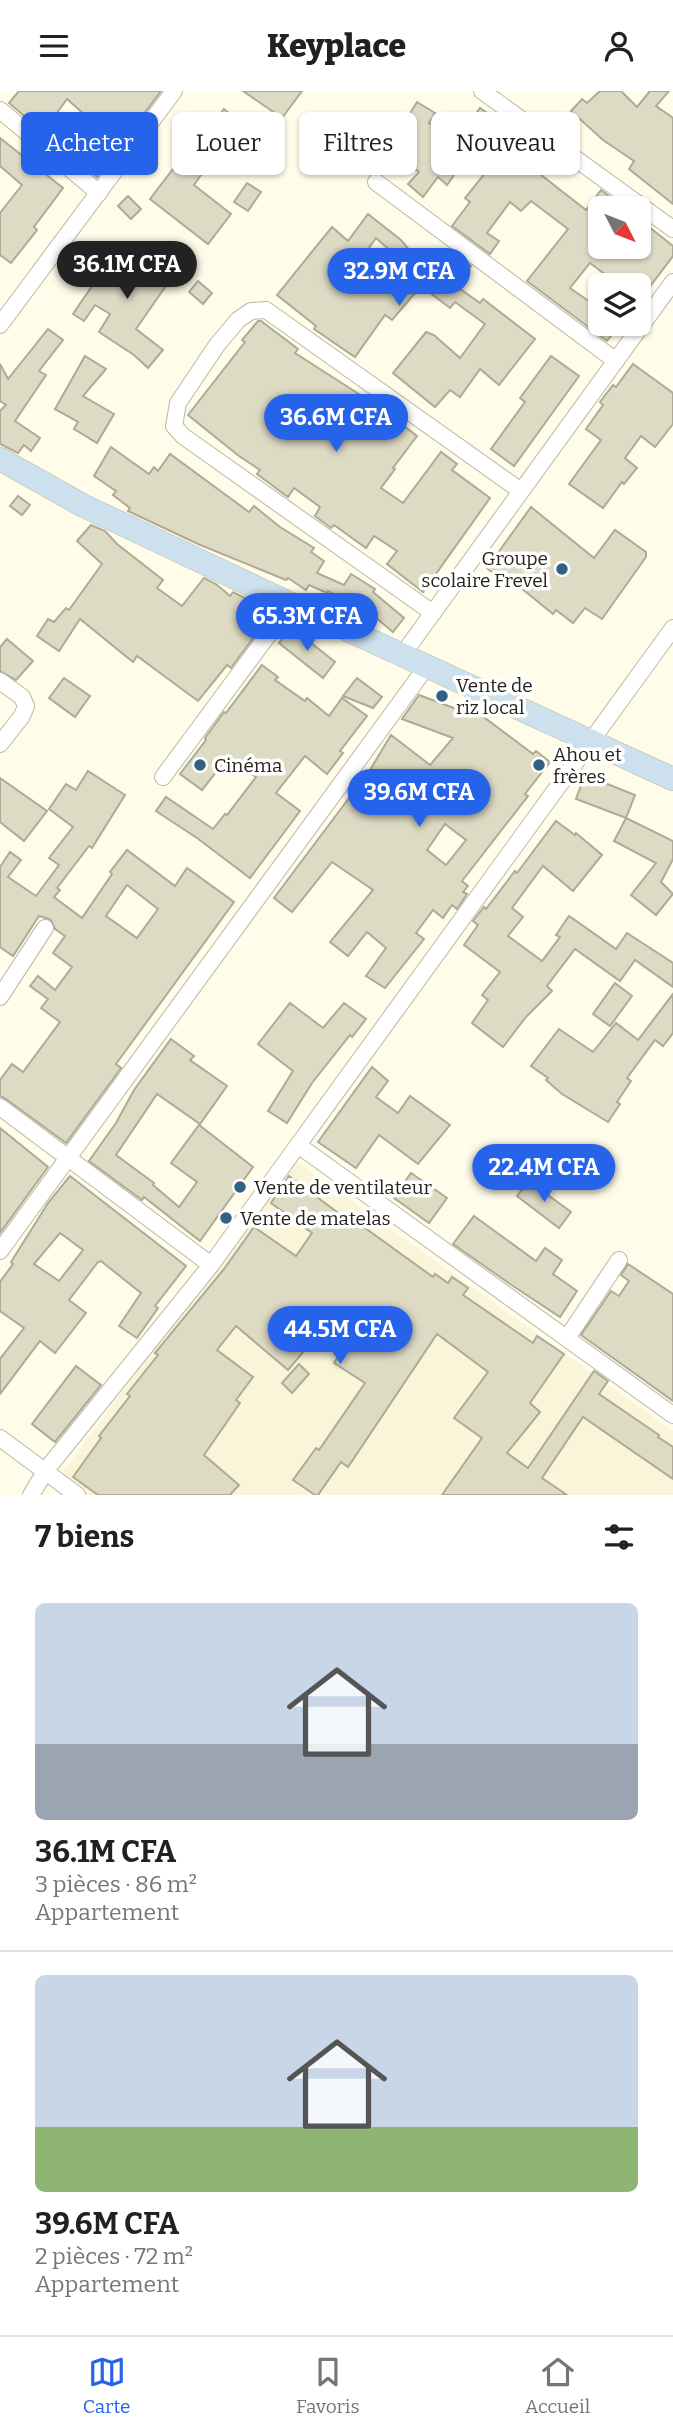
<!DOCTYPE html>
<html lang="fr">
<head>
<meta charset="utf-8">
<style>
  body { margin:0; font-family:Bitter,serif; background:#f2f2f2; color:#202124; height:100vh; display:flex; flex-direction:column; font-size:26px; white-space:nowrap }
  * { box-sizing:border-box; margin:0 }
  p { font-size:23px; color:#757577 }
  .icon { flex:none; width:38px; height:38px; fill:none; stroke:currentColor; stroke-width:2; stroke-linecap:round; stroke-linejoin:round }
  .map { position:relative; height:1404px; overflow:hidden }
  .side { display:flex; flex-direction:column; background:#fff; flex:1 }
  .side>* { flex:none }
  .hud { position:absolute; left:21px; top:21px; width:632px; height:63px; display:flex; gap:14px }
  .needle { width:46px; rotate:132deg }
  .tools { position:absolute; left:588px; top:105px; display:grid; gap:14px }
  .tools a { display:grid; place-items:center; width:63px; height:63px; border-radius:10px; background:#fff; box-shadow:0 2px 5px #0004; font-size:35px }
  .price { position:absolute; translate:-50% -60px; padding:0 16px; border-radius:24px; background:#2563eb; color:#fff; font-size:23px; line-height:46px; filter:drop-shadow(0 2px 4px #0008) }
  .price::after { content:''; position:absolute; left:50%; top:42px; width:21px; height:16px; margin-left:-10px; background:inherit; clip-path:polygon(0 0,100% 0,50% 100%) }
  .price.current { background:#222; color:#fff }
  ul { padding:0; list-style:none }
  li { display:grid; align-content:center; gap:14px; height:371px; padding:0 35px }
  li+li { border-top:2px solid #e0e0e0 }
  li span { display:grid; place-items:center; height:217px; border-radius:10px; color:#555 }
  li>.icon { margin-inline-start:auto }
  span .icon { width:126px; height:126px; fill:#fffc; stroke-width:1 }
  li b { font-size:30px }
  h2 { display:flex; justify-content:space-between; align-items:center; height:84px; padding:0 35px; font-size:30px }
  .tag { padding:0 24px; border-radius:10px; background:#fff; box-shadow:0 2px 5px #0004; font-size:24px; line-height:63px }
  .tag.current { background:#2563eb; color:#fff }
  header { display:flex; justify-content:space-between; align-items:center; height:91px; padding:0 35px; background:#fff; font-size:32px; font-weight:800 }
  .dock { display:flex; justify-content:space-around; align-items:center; height:98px; border-top:2px solid #e0e0e0; background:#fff; font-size:19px; color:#757577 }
  .dock a { display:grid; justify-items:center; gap:4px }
  .dock .current { color:#2563eb }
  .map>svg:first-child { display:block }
</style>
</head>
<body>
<header><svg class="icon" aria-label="menu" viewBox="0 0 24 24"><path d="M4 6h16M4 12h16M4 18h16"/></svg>Keyplace<svg class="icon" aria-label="person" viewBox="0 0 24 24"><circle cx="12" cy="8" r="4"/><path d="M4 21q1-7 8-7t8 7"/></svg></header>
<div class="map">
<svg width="673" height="1404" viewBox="0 0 673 1404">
  <rect width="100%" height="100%" fill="#fffcea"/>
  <!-- built -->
  <path fill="#faf5d8" d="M 293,1068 L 673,1340 L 673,1404 L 66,1404 L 53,1395 Z"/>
  <!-- building -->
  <g fill="#dedbc5" stroke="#aeaa96" stroke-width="2" fill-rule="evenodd">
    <path d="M 19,0 L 161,0 L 97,86 L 69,63 L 95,33 L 67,8 L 43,41 L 9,12 Z"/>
    <path d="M 243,0 L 302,0 L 282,27 Z"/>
    <path d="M 600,0 L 621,0 L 637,16 L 650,0 L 669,0 L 656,15 L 673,27 L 673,113 L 629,78 L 634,70 L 603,49 L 571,20 L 582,8 L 587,12 Z"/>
    <path d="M 417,11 L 435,22 L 429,32 L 456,50 L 480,17 L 494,27 L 447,94 L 438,86 L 423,106 L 408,93 L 419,81 L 387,59 Z"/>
    <path d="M 224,18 L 256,45 L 239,65 L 227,55 L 223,60 L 220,57 L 194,94 L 231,123 L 208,153 L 150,108 L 173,78 L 177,81 Z"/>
    <path d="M 515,45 L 540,65 L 531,76 L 586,119 L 601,99 L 624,117 L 600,117 L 600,156 L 639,156 L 639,128 L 673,155 L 673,165 L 639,210 L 639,194 L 619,194 L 590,172 L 570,197 L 600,218 L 600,233 L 621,233 L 607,250 L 527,190 L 568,138 L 531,110 L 521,120 L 510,111 L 487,142 L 499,150 L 490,163 L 452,135 L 470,111 L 465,107 Z"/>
    <path d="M 0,47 L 63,97 L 34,136 L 37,139 L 11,172 L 0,164 L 0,122 L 22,94 L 0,75 Z"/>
    <path d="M 247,92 L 261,101 L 248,120 L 234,111 Z"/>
    <path d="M 128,105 L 141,118 L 131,128 L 118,115 Z"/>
    <path d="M 368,123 L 401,149 L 427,180 L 430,176 L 441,184 L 456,164 L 471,175 L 456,195 L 480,212 L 483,208 L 535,248 L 499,294 L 480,278 L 460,306 L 450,299 L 435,316 L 393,282 L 426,241 L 434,244 L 460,267 L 485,233 L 455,211 L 450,217 L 421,195 L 392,229 L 385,224 L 355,266 L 314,238 L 316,235 L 277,204 L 332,136 L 348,150 ZM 376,147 L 402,170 L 384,192 L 358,172 Z"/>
    <path d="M 120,154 L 125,154 L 172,186 L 136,238 L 163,259 L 148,277 L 134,264 L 99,241 L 110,223 L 95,214 L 84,230 L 73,223 Z"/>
    <path d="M 198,190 L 212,202 L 203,213 L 189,201 Z"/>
    <path d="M 258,230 L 261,230 L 298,258 L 295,262 L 379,316 L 417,345 L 393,377 L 395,378 L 381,397 L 403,412 L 441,361 L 457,373 L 452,379 L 490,407 L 423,501 L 387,473 L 397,460 L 374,445 L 366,457 L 334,434 L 331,437 L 315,425 L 320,416 L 294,397 L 288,406 L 257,383 L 260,379 L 239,365 L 188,324 L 245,251 L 242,249 Z"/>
    <path d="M 48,238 L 63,249 L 39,280 L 46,284 L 15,330 L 40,347 L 31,360 L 24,354 L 18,362 L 0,353 L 0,320 L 6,314 L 0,310 L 0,273 L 8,288 Z"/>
    <path d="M 85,265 L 106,278 L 83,305 L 114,323 L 97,352 L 74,338 L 78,331 L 55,318 Z"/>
    <path d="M 551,265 L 579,285 L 514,375 L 491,358 L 525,311 L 520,307 Z"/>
    <path d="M 633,273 L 673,302 L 673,333 L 655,356 L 641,345 L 625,367 L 637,377 L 624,393 L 622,391 L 603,417 L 569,393 L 601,349 L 586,338 L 603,314 L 600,311 L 613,294 L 616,296 Z"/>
    <path d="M 111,356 L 149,383 L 154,376 L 158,380 L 170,363 L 249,421 L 254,415 L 280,436 L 314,457 L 311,461 L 324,470 L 317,482 L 344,494 L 351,483 L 375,498 L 373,501 L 404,527 L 393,541 L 363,516 L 361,520 L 328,500 L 327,502 L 309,494 L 306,499 L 288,487 L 286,489 L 198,453 L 128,420 L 130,417 L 113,404 L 116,400 L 94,385 Z"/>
    <path d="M 18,405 L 30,414 L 22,424 L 10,415 Z"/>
    <path d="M 531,416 L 594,467 L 615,439 L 646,461 L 646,466 L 602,528 L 585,517 L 573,532 L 556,519 L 553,523 L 510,488 L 506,493 L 487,477 Z"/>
    <path d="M 91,434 L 105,440 L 117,453 L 163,489 L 157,497 L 182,515 L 204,487 L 216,493 L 230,505 L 233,501 L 251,510 L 262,520 L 254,533 L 260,538 L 233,574 L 231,577 L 227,574 L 198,610 L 137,565 L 133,571 L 80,528 L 59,560 L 37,545 L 48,528 L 54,531 L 66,517 L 69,519 L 102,473 L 77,450 Z"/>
    <path d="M 291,536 L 335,571 L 323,587 L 279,552 Z"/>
    <path d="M 7,548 L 33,570 L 16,589 L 0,580 L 0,556 Z"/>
    <path d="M 262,574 L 278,586 L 275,589 L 305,610 L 307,607 L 329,625 L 342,607 L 367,625 L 340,660 L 343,662 L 327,683 L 305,665 L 276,702 L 300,720 L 250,787 L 197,747 L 156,720 L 166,706 L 213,738 L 225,723 L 227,724 L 256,686 L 227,667 L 202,699 L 180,683 L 206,649 L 205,647 L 224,621 L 226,622 Z"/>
    <path d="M 64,587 L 90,605 L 75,626 L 49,607 Z"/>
    <path d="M 357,587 L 382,606 L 373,617 L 343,605 Z"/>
    <path d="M 419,604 L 470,623 L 473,618 L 533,663 L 536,660 L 550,671 L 525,703 L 528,705 L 462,790 L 468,795 L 463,801 L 467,803 L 457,818 L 452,814 L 443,827 L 433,819 L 416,842 L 424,848 L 385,897 L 366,885 L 386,857 L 367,841 L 348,865 L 330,851 L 373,799 L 332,771 L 292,821 L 274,807 L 352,703 L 349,701 L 363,681 L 367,684 L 391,644 L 430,674 L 453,647 L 402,628 ZM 445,733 L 466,749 L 446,774 L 427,759 Z"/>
    <path d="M 88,680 L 125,704 L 92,757 L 89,755 L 57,797 L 60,799 L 54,806 L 82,827 L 112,783 L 110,781 L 127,759 L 175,795 L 187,777 L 234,811 L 116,973 L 121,977 L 66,1052 L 6,1008 L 0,1005 L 0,989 L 12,973 L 23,981 L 60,931 L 41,917 L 48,908 L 30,895 L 38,885 L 55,899 L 72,876 L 53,862 L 65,845 L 55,838 L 51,829 L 46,827 L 39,825 L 13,865 L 0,856 L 0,776 L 10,761 L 21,769 L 8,786 L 36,805 L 59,774 L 49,767 L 73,736 L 49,718 L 66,693 L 76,699 ZM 127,794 L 158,818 L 137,847 L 106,825 Z"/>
    <path d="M 585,684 L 635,704 L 626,727 L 576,708 Z"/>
    <path d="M 0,687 L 47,720 L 24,750 L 0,731 Z"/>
    <path d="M 626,727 L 673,750 L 673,768 L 661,791 L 673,803 L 656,824 L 631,804 L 656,772 L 614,750 Z"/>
    <path d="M 556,730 L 575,744 L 576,742 L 602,764 L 573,800 L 543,775 L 512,817 L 523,826 L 508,845 L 542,870 L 560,846 L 556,844 L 569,825 L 616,858 L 627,842 L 673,872 L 673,896 L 635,869 L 620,890 L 575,858 L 547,895 L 552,900 L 526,926 L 503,956 L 472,932 L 488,909 L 482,904 L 500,881 L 464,854 L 478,834 L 473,830 L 484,816 L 486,818 L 515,780 L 517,782 Z"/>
    <path d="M 615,892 L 632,905 L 610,935 L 593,923 Z"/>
    <path d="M 673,903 L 673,942 L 663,955 L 655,949 L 627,987 L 631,990 L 617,1011 L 620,1013 L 608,1031 L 562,1003 L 546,989 L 548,987 L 531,975 L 559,938 L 593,961 L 616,932 L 638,949 Z"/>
    <path d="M 290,912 L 323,937 L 344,912 L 366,928 L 352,946 L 350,944 L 312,992 L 287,1032 L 268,1020 L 293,980 L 258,953 Z"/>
    <path d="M 171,948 L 194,965 L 190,969 L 227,995 L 200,1033 L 157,1003 L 116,1064 L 154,1092 L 153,1094 L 179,1116 L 197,1091 L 171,1072 L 199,1034 L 253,1076 L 200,1150 L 144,1106 L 142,1109 L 89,1070 L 116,1032 L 134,999 Z"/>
    <path d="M 372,976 L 388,990 L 376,1006 L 398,1022 L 410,1005 L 450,1034 L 418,1073 L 379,1044 L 356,1077 L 318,1051 Z"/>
    <path d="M 0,1037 L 48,1076 L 0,1142 Z"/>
    <path d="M 411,1082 L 447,1107 L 429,1132 L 394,1107 Z"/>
    <path d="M 70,1085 L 186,1175 L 155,1215 L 158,1217 L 137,1247 L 119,1235 L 141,1202 L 101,1170 L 98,1171 L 69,1209 L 86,1222 L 55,1262 L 40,1250 L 0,1303 L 0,1268 L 24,1237 L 0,1220 L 0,1191 L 13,1173 L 11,1171 L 48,1112 ZM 60,1142 L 83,1159 L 59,1190 L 34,1173 Z"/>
    <path d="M 289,1085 L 345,1127 L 347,1124 L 433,1186 L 435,1183 L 448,1192 L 452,1186 L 468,1197 L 463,1204 L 533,1252 L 537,1245 L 564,1263 L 530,1312 L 540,1321 L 507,1362 L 528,1377 L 594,1280 L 608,1290 L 599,1303 L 659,1344 L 658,1346 L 673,1356 L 673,1388 L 583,1326 L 542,1387 L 567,1404 L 442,1404 L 482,1347 L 454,1327 L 488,1281 L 437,1243 L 348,1376 L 341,1371 L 318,1404 L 315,1404 L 293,1389 L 316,1357 L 319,1359 L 365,1292 L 334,1272 L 340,1263 L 315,1247 L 288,1279 L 236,1235 L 217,1259 L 253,1286 L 236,1309 L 240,1312 L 204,1364 L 239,1394 L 230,1404 L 98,1404 L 73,1386 L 101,1347 L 99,1345 L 130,1305 L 127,1303 L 158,1264 L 155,1262 L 224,1178 L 254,1136 L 296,1165 L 312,1142 L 271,1112 Z"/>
    <path d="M 529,1090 L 571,1121 L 559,1137 L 517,1105 Z"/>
    <path d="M 474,1125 L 536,1170 L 545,1157 L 562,1169 L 553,1183 L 577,1200 L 560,1226 L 510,1193 L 453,1153 Z"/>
    <path d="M 628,1173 L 673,1203 L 673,1310 L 581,1244 L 611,1200 L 619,1205 L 629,1190 L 621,1184 Z"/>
    <path d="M 299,1273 L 309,1283 L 292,1302 L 282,1292 Z"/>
    <path d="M 76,1275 L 101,1294 L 55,1351 L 32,1333 Z"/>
  </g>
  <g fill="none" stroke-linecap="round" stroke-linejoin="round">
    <!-- street casing -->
    <g stroke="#bbb8a3" stroke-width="18">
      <g id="street">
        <path d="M 482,0 L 673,138"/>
        <path d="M 0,19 L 99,102"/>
        <path d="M 376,91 L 616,270"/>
        <path d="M 0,234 L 174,0"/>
        <path d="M 433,522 L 183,345 L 174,335 L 178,312 L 217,254 L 238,229 L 251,220 L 266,219 L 521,400"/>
        <path d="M 403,563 L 673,191"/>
        <path d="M 0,590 L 22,606 L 26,615 L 22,625 L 0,653"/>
        <path d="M 163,686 L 291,513"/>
        <path d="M 0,906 L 45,837"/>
        <path d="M 0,1016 L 211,1174"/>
        <path d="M 298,1054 L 673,1324"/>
        <path d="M 0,1160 L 427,575"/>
        <path d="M 567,1247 L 619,1169"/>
        <path d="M 0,1347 L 77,1404"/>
        <path d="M 31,1404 L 46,1379 L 211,1174 L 673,537"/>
      </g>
    </g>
    <!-- secondary casing -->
    <g stroke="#bbb8a3" stroke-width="24">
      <path id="secondary" d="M 0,368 L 82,414 L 291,513 L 673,688"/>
    </g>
    <!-- street -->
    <use href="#street" stroke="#fff" stroke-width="16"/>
    <!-- secondary -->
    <use href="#secondary" stroke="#cce0ed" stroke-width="23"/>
  </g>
  <!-- markers -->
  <g fill="#326281" stroke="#fff" stroke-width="2.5">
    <circle cx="562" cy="478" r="7"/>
    <circle cx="442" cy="605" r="7"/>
    <circle cx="200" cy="674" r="7"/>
    <circle cx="539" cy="674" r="7"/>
    <circle cx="240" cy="1096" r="7"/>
    <circle cx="226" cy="1127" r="7"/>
  </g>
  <g text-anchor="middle" stroke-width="7" stroke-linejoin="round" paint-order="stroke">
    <!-- poi labels -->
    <g font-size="19" fill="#26241c" stroke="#fff" text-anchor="start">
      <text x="548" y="474" text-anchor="end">Groupe<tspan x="548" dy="22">scolaire Frevel</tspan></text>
      <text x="456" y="601">Vente de<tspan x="456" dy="22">riz local</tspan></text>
      <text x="553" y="670">Ahou et<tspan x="553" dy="22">frères</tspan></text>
      <text x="214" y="681">Cinéma</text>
      <text x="254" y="1103">Vente de ventilateur</text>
      <text x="240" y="1134">Vente de matelas</text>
    </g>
  </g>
</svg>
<div class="tools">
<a><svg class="needle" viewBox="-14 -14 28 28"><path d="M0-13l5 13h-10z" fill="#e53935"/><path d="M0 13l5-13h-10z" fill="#757577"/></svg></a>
<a><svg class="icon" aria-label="layers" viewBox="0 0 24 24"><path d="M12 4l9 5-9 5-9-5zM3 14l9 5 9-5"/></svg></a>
</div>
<b class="price current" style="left:127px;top:210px">36.1M CFA</b>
<b class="price" style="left:399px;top:217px">32.9M CFA</b>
<b class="price" style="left:336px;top:363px">36.6M CFA</b>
<b class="price" style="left:307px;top:562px">65.3M CFA</b>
<b class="price" style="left:419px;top:738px">39.6M CFA</b>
<b class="price" style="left:544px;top:1113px">22.4M CFA</b>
<b class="price" style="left:340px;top:1275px">44.5M CFA</b>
<div class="hud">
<a class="tag current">Acheter</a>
<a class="tag">Louer</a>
<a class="tag">Filtres</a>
<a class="tag">Nouveau</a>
</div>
</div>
<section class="side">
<h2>7 biens<svg class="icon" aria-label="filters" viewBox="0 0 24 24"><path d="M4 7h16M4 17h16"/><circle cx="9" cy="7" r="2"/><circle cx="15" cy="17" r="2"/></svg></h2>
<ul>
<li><span style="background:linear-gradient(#c9d6e8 65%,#9aa5b1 0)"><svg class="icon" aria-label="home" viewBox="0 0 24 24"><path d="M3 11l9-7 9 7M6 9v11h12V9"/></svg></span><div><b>36.1M CFA</b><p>3 pièces · 86 m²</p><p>Appartement</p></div></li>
<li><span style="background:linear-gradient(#c9d6e8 70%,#8fb573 0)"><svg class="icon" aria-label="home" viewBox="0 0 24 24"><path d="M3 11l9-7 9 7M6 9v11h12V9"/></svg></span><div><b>39.6M CFA</b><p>2 pièces · 72 m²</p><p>Appartement</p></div></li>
</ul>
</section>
<nav class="dock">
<a class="current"><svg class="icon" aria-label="map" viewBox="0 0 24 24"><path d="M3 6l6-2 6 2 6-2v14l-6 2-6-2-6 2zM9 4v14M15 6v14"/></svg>Carte</a>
<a><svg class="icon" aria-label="saved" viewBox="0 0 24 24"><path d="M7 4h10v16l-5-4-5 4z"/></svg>Favoris</a>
<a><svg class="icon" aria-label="home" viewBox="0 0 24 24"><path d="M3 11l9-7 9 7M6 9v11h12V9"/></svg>Accueil</a>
</nav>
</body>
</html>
